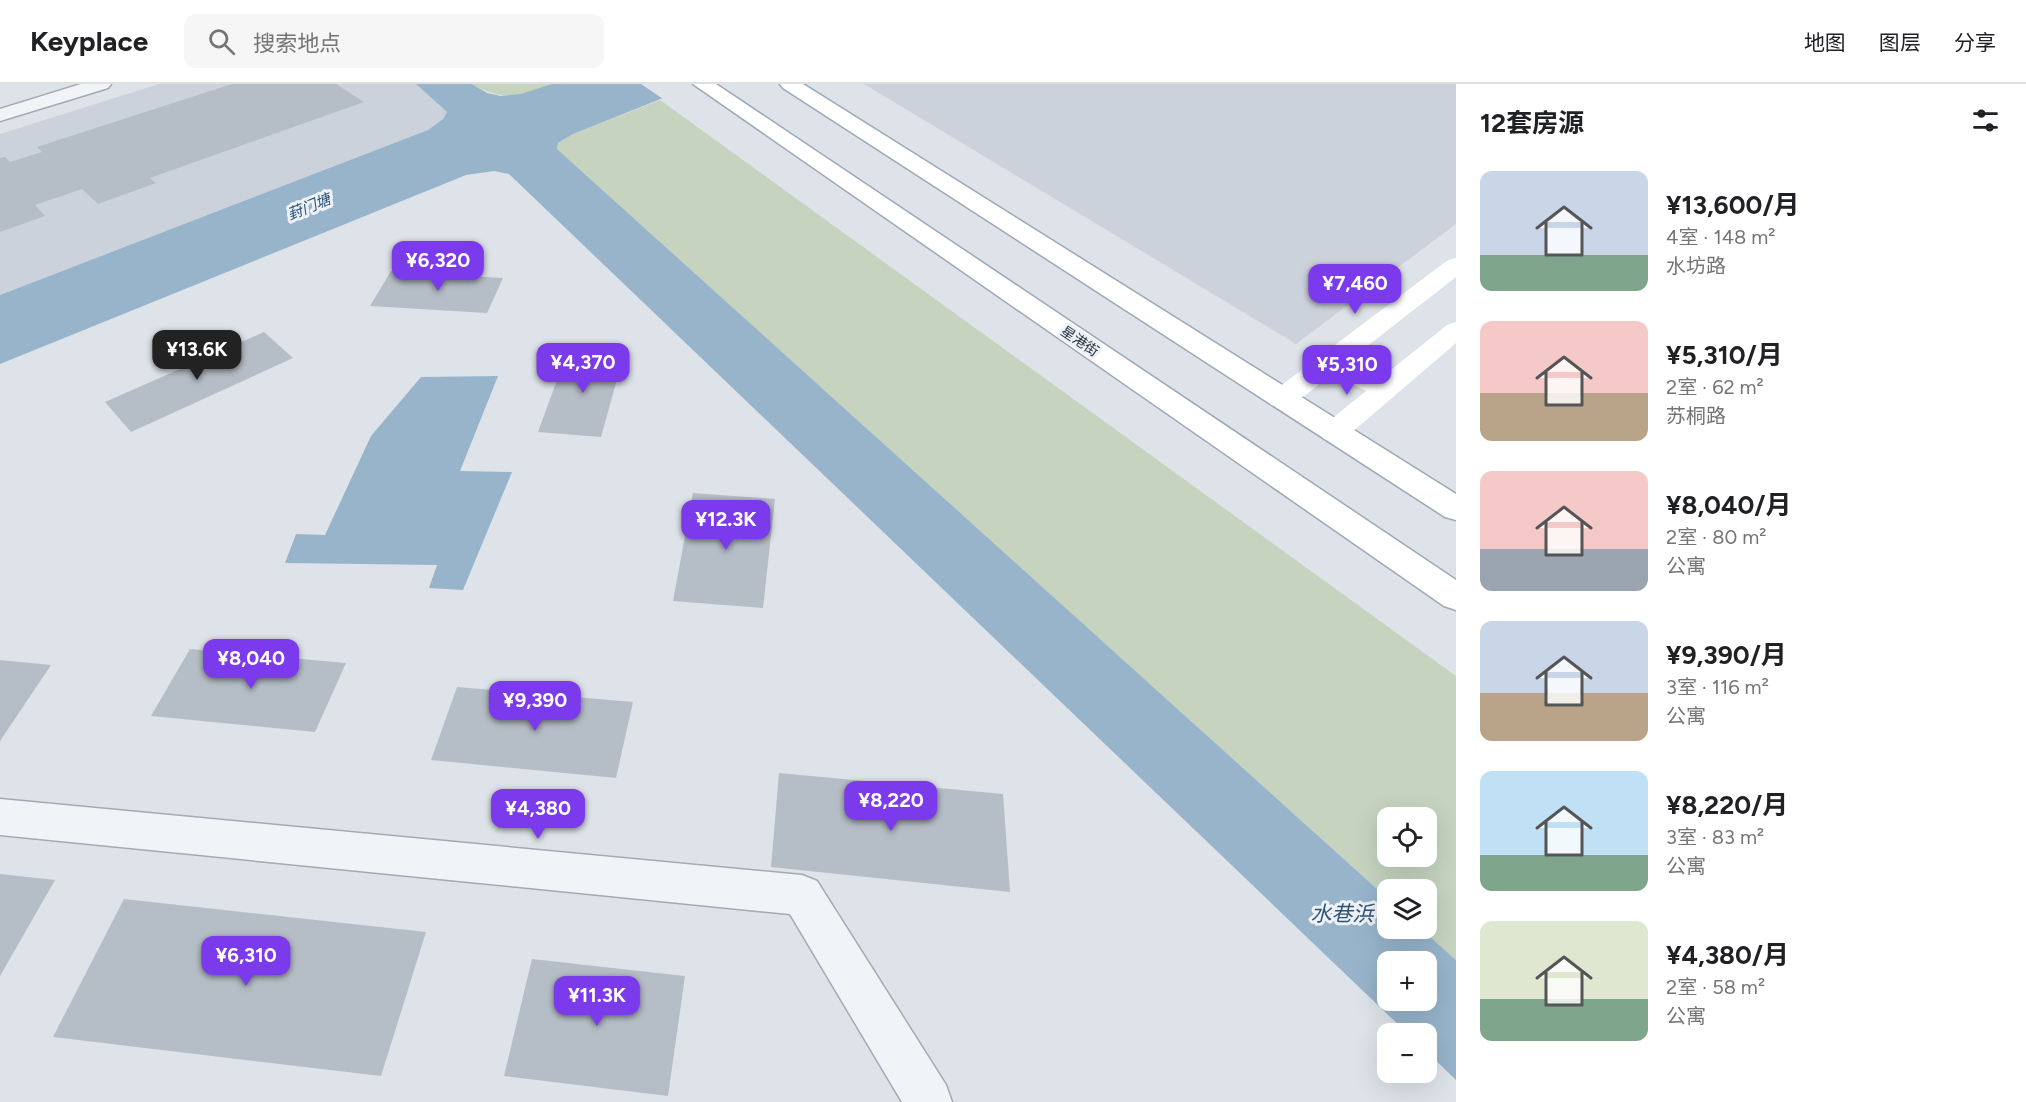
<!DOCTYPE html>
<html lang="zh">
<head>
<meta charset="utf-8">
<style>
  body { margin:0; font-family:Figtree,"Noto Sans SC",sans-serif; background:#f6f6f6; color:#202124; height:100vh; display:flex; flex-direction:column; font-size:22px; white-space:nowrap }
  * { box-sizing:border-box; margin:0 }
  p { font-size:20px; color:#757577 }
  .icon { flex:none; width:33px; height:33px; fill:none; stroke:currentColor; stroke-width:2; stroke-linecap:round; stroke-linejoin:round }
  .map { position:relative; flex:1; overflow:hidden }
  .drawer { display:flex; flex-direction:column; background:#fff; width:570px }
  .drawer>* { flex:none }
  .controls { position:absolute; left:1377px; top:723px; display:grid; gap:12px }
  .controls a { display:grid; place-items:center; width:60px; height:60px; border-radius:12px; background:#fff; box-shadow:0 6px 24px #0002; font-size:30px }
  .price { position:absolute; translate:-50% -51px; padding:0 14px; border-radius:12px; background:#7c3aed; color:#fff; font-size:20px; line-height:39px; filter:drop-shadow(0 2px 3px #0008) }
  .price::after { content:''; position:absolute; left:50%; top:36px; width:18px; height:14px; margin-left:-9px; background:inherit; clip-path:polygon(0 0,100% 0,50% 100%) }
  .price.on { background:#222; color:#fff }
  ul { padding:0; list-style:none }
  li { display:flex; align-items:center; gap:18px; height:150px; padding:0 24px }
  li span { display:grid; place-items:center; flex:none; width:168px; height:120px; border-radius:12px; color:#555 }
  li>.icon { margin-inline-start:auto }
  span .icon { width:72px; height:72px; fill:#fffc; stroke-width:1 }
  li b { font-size:26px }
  h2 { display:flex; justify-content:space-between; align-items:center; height:72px; padding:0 24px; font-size:26px }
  header { display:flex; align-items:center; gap:36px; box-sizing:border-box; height:84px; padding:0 30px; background:#fff; border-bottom:2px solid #e0e0e0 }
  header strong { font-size:28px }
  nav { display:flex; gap:33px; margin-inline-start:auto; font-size:21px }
  .search { width:420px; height:54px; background:#f6f6f6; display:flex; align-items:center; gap:15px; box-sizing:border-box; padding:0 21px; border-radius:12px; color:#757577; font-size:22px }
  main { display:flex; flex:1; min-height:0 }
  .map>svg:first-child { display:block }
</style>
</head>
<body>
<header>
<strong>Keyplace</strong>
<div class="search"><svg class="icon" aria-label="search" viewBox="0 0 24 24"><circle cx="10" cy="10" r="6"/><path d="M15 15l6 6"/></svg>搜索地点</div>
<nav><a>地图</a><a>图层</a><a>分享</a></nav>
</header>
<main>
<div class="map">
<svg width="1456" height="1018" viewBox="0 0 1456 1018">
  <rect width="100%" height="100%" fill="#dee3e9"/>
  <!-- built -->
  <g fill="#ccd2db">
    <path d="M 159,0 L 416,0 L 447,28 L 443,35 L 428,46 L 0,211 L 0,50 Z"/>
    <path d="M 864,0 L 1456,0 L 1456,140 L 1296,260 Z"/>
  </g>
  <!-- green -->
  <g fill="#c5d3bf" fill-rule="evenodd">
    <path d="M 472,0 L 552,0 C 519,12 504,18 472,0 Z"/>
    <path d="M 660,16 L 1456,592 L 1456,876 L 1421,845 L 1426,844 L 1426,806 L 1388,806 L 1387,814 L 557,65 L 558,59 L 573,50 ZM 1388,734 L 1426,734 L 1426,772 L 1388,772 Z"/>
  </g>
  <!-- water -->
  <g fill="#97b4cb" fill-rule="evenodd">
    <path d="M 416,0 L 472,0 L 487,9 L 501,12 L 521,10 L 552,0 L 698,0 L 573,50 L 558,59 L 557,65 L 1387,814 L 1388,844 L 1421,845 L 1456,876 L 1456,996 L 1427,968 L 1426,950 L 1407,949 L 509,90 L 494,87 L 466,91 L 0,280 L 0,211 L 428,46 L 443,35 L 447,28 ZM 1388,878 L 1426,878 L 1426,916 L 1388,916 Z"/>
    <path d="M 498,292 L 460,387 L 512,388 L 463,506 L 429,504 L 437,481 L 285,479 L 296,450 L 325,451 L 371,352 L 421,293 Z"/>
  </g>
  <!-- pier -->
  <path fill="#dee3e9" d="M 641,0 L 701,0 L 666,17 Z"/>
  <!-- building -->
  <g fill="#b5bdc6">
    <path d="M 232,0 L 336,0 L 364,18 L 150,94 L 156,99 L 98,120 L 82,105 L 35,121 L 45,132 L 0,148 L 0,74 L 5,73 L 10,78 L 42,68 L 37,63 Z"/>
    <path d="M 391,187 L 503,194 L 487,229 L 370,222 Z"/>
    <path d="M 264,248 L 293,274 L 131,348 L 105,318 Z"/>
    <path d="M 568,266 L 624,270 L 601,353 L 538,348 Z"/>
    <path d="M 693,409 L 775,415 L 763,524 L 673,517 Z"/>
    <path d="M 190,565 L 346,579 L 315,648 L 151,632 Z"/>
    <path d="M 0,576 L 51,581 L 0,657 Z"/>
    <path d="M 457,603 L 633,618 L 616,694 L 431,676 Z"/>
    <path d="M 779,689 L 1003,710 L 1010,808 L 771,783 Z"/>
    <path d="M 0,790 L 55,796 L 0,892 Z"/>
    <path d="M 124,815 L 426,848 L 381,992 L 53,953 Z"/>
    <path d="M 532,875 L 685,892 L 668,1012 L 504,992 Z"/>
  </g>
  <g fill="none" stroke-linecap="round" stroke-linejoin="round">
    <!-- minor casing -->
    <g stroke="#a3aab3" stroke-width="3">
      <path id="minor" d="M 0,715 L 802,791 L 817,797 L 946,1001 L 952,1018 L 902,1018 L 790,830 L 0,751 Z"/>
    </g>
    <!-- tertiary casing -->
    <g stroke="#a3aab3" stroke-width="3">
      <path id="tertiary" d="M 81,0 L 111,0 L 108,4 L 0,37 L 0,25 Z"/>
    </g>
    <!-- primary casing -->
    <g stroke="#9da8b5" stroke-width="3">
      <g id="primary">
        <path d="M 693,0 L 716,0 L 1456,496 L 1456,526 L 1444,522 Z"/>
        <path d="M 780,0 L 803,0 L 1456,410 L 1456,436 L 1445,433 L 783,4 Z"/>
      </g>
    </g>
    <!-- minor -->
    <use href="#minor" fill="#f1f4f7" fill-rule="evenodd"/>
    <!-- tertiary -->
    <use href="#tertiary" fill="#f1f4f7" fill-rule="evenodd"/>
    <!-- secondary -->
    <path fill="#fff" fill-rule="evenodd" d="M 1456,174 L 1456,193 L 1348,277 L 1382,293 L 1447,241 L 1456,238 L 1456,259 L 1344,355 L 1334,357 L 1324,355 L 1320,348 L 1324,341 L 1366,307 L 1332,289 C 1314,303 1294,327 1271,321 L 1267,315 L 1271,309 L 1448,176 Z"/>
    <!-- primary -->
    <use href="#primary" fill="#fff" fill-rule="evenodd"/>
  </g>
  <g text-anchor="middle" stroke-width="6" stroke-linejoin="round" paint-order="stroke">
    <!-- far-street labels -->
    <g font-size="14" fill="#263241" stroke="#eef2f6">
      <text transform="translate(1080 257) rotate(34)" y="5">星港街</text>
    </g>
    <!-- far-water labels -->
    <g font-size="15" font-style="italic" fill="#2e5377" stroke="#eef2f6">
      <text transform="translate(309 123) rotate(-22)" y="5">葑门塘</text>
    </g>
    <!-- near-water labels -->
    <g font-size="21" font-style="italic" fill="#2e5377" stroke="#eef2f6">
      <text x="1342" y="837">水巷浜</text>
    </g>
  </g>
</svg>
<div class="controls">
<a><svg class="icon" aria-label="locate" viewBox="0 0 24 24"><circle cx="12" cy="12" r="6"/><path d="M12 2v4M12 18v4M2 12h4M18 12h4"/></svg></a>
<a><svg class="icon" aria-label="layers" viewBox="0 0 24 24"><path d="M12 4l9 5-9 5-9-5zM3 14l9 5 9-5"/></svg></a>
<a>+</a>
<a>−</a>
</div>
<b class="price" style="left:438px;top:208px">¥6,320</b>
<b class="price" style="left:1355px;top:231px">¥7,460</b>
<b class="price on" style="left:197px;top:297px">¥13.6K</b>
<b class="price" style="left:583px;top:310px">¥4,370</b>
<b class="price" style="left:1347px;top:312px">¥5,310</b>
<b class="price" style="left:726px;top:467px">¥12.3K</b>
<b class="price" style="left:251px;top:606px">¥8,040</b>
<b class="price" style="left:535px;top:648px">¥9,390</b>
<b class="price" style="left:891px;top:748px">¥8,220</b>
<b class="price" style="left:538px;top:756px">¥4,380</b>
<b class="price" style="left:246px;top:903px">¥6,310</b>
<b class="price" style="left:597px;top:943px">¥11.3K</b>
</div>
<section class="drawer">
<h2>12套房源<svg class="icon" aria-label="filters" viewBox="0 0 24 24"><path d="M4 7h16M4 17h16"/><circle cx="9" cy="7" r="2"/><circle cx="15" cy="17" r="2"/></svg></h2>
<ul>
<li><span style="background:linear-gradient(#c9d6e8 70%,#7fa58c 0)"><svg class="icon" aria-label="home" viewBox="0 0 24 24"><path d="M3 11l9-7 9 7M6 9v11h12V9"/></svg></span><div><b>¥13,600/月</b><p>4室 · 148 m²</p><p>水坊路</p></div></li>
<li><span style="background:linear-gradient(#f6c9c9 60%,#b9a48a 0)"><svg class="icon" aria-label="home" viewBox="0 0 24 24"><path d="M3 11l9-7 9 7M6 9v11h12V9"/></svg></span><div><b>¥5,310/月</b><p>2室 · 62 m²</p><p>苏桐路</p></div></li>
<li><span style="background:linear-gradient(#f6c9c9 65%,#9aa5b1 0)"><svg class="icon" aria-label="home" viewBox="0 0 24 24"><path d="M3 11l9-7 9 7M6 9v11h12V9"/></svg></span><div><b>¥8,040/月</b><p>2室 · 80 m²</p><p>公寓</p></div></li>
<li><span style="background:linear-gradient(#c9d6e8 60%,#b9a48a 0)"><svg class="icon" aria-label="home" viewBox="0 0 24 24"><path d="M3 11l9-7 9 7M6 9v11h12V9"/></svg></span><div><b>¥9,390/月</b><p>3室 · 116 m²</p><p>公寓</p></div></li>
<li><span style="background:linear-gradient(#bfe0f5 70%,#7fa58c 0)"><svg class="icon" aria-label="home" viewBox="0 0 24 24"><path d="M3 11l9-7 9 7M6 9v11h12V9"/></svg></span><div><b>¥8,220/月</b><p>3室 · 83 m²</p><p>公寓</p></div></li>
<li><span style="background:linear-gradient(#dfe7d0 65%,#7fa58c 0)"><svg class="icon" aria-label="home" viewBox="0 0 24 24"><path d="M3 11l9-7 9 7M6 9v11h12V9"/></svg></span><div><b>¥4,380/月</b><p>2室 · 58 m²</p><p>公寓</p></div></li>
</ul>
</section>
</main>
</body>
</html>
